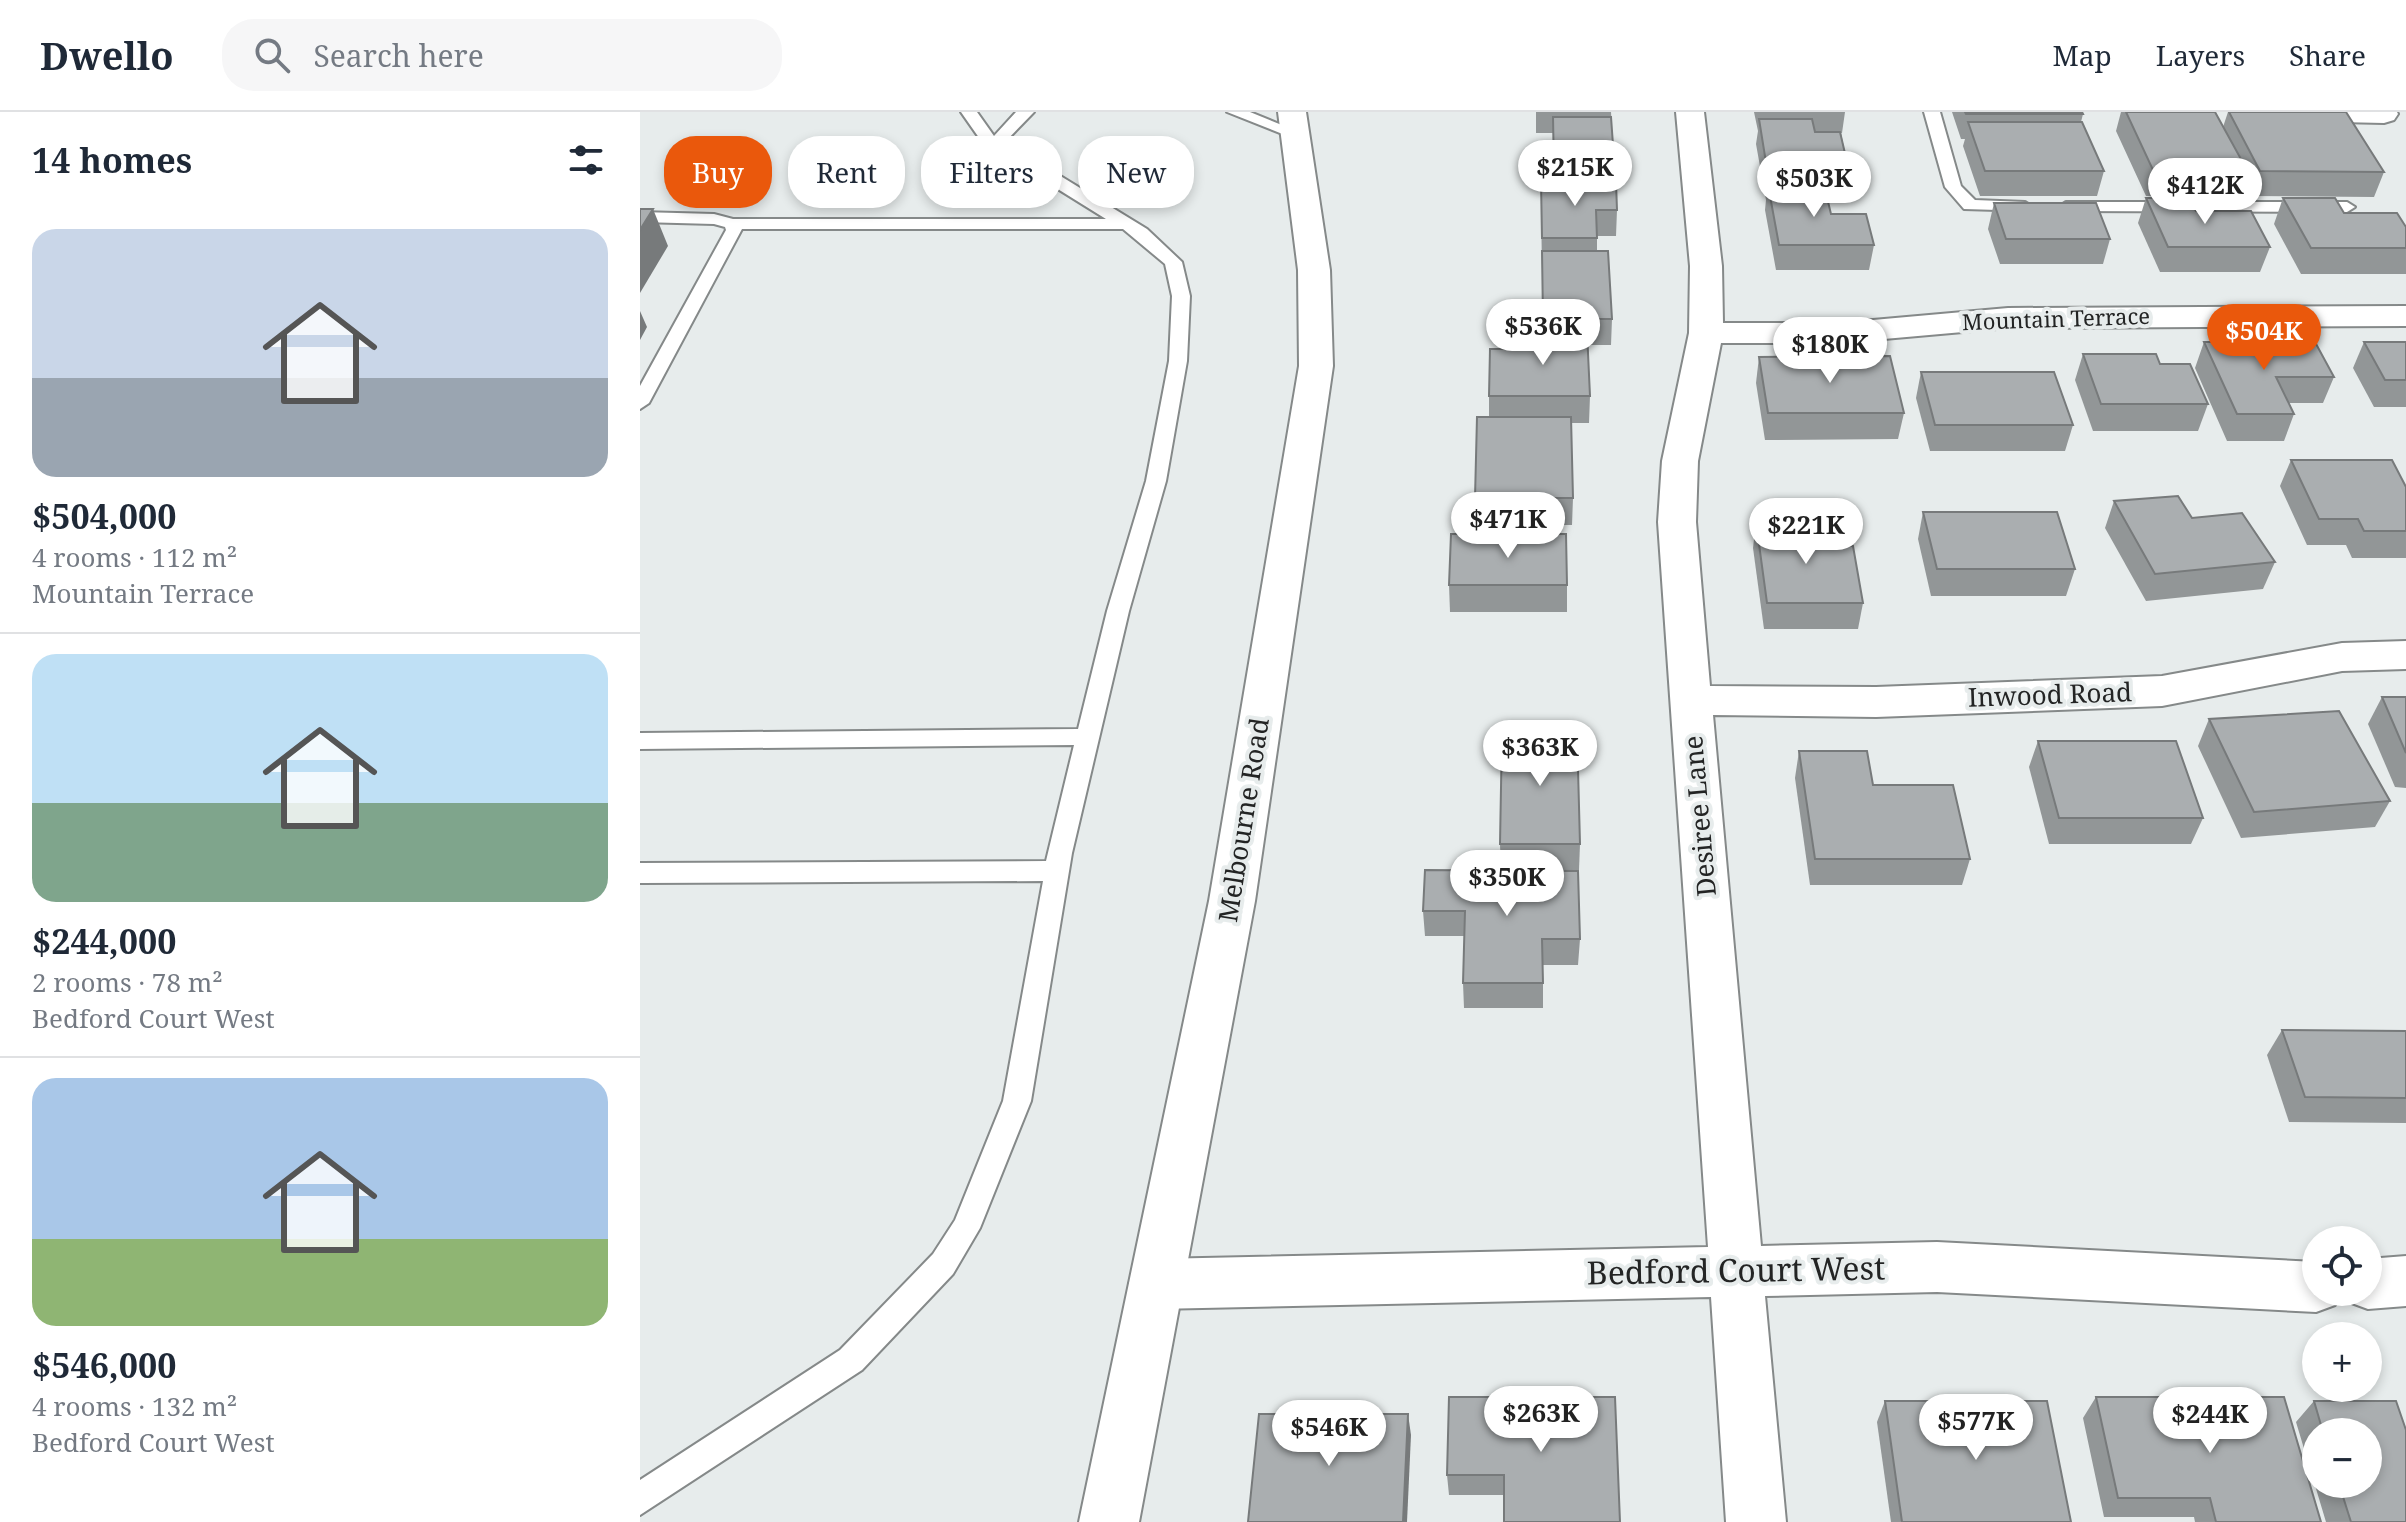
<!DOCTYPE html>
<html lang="en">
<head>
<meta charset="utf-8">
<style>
  body { margin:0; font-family:"Noto Serif",serif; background:#f6f6f7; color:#1f2937; height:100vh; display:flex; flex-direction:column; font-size:30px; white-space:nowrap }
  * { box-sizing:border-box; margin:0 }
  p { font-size:26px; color:#747a83 }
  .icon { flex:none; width:44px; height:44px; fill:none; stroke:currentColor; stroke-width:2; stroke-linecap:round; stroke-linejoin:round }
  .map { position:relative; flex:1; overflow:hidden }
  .details { display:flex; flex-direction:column; background:#fff; width:640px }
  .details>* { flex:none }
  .guide { position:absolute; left:24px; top:24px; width:760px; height:72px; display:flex; gap:16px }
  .controls { position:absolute; left:1662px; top:1114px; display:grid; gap:16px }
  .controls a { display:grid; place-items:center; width:80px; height:80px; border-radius:50%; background:#fff; box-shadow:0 4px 12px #0003; font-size:40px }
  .price { position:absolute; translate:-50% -68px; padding:0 18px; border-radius:28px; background:#fff; color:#222; font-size:26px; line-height:52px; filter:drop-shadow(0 2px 4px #0008) }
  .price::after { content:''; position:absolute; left:50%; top:48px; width:24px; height:18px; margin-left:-12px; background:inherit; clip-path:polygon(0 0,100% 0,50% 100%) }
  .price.active { background:#ea580c; color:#fff }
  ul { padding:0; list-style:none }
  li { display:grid; align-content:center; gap:16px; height:424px; padding:0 32px }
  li+li { border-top:2px solid #e0e1e3 }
  li span { display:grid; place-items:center; height:248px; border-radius:24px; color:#555 }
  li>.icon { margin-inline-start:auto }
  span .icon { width:144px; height:144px; fill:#fffc; stroke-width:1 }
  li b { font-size:34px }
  h2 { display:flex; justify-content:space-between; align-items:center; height:96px; padding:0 32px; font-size:34px }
  .pill { padding:0 28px; border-radius:32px; background:#fff; box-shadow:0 4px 12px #0003; font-size:28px; line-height:72px }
  .pill.active { background:#ea580c; color:#fff }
  header { display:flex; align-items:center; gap:48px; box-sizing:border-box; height:112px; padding:0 40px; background:#fff; border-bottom:2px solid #e0e1e3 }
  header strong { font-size:38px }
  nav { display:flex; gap:44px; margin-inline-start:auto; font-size:28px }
  .search { width:560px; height:72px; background:#f6f6f7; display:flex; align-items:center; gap:20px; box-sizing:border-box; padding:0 28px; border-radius:32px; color:#747a83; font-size:30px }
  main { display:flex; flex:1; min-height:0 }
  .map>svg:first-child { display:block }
</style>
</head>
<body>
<header>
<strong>Dwello</strong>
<div class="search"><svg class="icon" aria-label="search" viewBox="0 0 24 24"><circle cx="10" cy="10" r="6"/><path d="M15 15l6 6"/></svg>Search here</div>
<nav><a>Map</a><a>Layers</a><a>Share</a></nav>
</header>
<main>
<section class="details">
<h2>14 homes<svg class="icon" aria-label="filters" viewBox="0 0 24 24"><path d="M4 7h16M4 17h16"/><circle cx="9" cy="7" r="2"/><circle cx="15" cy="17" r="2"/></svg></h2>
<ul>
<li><span style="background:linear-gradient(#c9d6e8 60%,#9aa5b1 0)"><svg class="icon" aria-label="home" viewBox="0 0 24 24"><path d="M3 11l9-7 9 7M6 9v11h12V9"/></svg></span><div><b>$504,000</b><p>4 rooms · 112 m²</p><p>Mountain Terrace</p></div></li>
<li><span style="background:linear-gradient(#bfe0f5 60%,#7fa58c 0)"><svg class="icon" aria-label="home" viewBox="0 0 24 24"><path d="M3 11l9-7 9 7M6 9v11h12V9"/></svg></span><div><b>$244,000</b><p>2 rooms · 78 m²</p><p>Bedford Court West</p></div></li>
<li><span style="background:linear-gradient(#a9c7e8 65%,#8fb573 0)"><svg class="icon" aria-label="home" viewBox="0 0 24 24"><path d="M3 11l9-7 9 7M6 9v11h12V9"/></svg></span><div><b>$546,000</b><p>4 rooms · 132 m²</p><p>Bedford Court West</p></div></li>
</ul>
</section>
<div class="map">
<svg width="1766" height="1410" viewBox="0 0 1766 1410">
  <rect width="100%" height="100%" fill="#e7ecec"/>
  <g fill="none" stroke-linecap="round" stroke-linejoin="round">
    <!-- lane casing -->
    <g stroke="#858989" stroke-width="4">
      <g id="lane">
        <path d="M 321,0 L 337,0 L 354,24 L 376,0 L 394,0 L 365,30 L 507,117 L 542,150 L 550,184 L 547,249 L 526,369 L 489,499 L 432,741 L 391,989 L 340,1116 L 313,1162 L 222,1258 L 0,1403 L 0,1368 L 200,1238 L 293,1142 L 315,1108 L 363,989 L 403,769 L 0,771 L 0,751 L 406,749 L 434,633 L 0,637 L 0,621 L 438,617 L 467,499 L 506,369 L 529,249 L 532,184 L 525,152 L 483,117 L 102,117 L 9,291 L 0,297 L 0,274 L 86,118 L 85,115 L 74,112 L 0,110 L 0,100 L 74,102 L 93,107 L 466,107 L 342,30 Z"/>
        <path d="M 587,0 L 610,0 L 664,22 L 662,25 L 650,25 Z"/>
        <path d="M 1284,0 L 1300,0 L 1321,74 L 1335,88 L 1385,90 L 1393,95 L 1391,99 L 1324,97 L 1305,75 Z"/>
        <path d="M 1426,90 L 1707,90 L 1715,95 L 1707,100 L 1420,99 L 1418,95 Z"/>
      </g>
    </g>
    <!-- street casing -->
    <g stroke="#858989" stroke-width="4">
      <g id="street">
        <path d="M 1036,0 L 1064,0 L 1082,154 L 1083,211 L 1199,211 L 1368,196 L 1766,194 L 1766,214 L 1368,216 L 1199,231 L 1081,231 L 1058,349 L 1056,410 L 1070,574 L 1236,575 L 1522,564 L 1702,531 L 1766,529 L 1766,557 L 1702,559 L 1522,594 L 1236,605 L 1073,603 L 1121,1134 L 1297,1130 L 1676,1150 L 1676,1180 L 1701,1180 L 1695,1193 L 1676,1200 L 1297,1180 L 1125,1184 L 1146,1410 L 1086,1410 L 1071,1185 L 516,1197 L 497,1190 L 489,1172 L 497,1154 L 516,1147 L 1068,1135 L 1018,410 L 1022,349 L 1049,221 L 1050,154 Z"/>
        <path d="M 1639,0 L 1757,0 L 1758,2 L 1754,8 L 1744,11 L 1653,9 L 1643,6 Z"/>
        <path d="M 1766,1144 L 1766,1194 L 1728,1197 L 1709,1190 L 1704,1180 L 1728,1180 L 1728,1147 Z"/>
      </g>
    </g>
    <!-- secondary casing -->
    <g stroke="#858989" stroke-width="4">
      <path id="secondary" d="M 638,0 L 666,0 L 690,158 L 693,254 L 615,789 L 499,1410 L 439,1410 L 569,789 L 659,254 L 658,158 Z"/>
    </g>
    <!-- lane -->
    <use href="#lane" fill="#fff" fill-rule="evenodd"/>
    <!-- street -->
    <use href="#street" fill="#fff" fill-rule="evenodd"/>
    <!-- secondary -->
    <use href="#secondary" fill="#fff" fill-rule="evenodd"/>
  </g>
  <!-- wall -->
  <g fill="#929697" fill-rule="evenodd">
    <path d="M 896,0 L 971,0 L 975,70 L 977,98 L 976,124 L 957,124 L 957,139 L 972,207 L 971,233 L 948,233 L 950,284 L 949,311 L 931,311 L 933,386 L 932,413 L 836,413 L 835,386 L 849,305 L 849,284 L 903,220 L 901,95 L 913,70 L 913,21 L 896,21 Z"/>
    <path d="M 1114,0 L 1205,0 L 1202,21 L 1201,21 L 1207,50 L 1203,75 L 1185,74 L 1191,102 L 1234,133 L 1229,158 L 1136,158 L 1125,98 L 1126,88 L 1116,32 L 1118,19 Z"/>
    <path d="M 1312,0 L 1442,0 L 1443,2 L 1441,10 L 1464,59 L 1457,84 L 1340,84 L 1323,34 L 1325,27 L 1321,27 Z"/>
    <path d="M 1481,0 L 1575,0 L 1583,15 L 1588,0 L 1706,0 L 1744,60 L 1734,85 L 1612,84 L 1603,68 L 1598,84 L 1506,84 L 1476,19 Z"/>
    <path d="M 1506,86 L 1556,99 L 1630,135 L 1620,160 L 1520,160 L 1498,111 Z"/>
    <path d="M 1643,86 L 1766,115 L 1766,162 L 1661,162 L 1634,112 Z"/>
    <path d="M 1354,91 L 1470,127 L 1463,152 L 1360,152 L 1348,117 Z"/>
    <path d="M 1564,230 L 1694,265 L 1683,291 L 1649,291 L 1654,302 L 1644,329 L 1587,329 L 1555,256 Z"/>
    <path d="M 1724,230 L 1766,230 L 1766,295 L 1734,295 L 1713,256 Z"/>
    <path d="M 1443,242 L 1520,252 L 1568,292 L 1558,319 L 1453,319 L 1435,268 Z"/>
    <path d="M 1119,245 L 1264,301 L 1258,327 L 1125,328 L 1116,271 Z"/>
    <path d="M 1281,260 L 1433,313 L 1425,339 L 1290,339 L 1276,286 Z"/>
    <path d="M 1651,348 L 1766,375 L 1766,446 L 1712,446 L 1706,433 L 1667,433 L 1640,374 Z"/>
    <path d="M 1474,389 L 1552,406 L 1635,450 L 1623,477 L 1506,489 L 1465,416 Z"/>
    <path d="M 1283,400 L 1435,457 L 1426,484 L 1291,484 L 1278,427 Z"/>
    <path d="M 1116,410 L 1181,434 L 1223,491 L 1218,517 L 1124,517 L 1113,436 Z"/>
    <path d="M 809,473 L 927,473 L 927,500 L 810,500 Z"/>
    <path d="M 1742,585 L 1766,585 L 1766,676 L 1755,675 L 1728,612 Z"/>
    <path d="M 1569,607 L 1750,689 L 1735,715 L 1601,726 L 1558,634 Z"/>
    <path d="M 1398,629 L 1563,706 L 1551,732 L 1409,732 L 1389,655 Z"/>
    <path d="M 1159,639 L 1233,673 L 1330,747 L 1322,773 L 1170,773 L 1155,666 Z"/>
    <path d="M 860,732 L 940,732 L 939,758 L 861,758 Z"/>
    <path d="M 785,758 L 940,827 L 938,853 L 903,853 L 903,896 L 824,896 L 823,871 L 824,824 L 785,824 L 783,799 Z"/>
    <path d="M 1642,918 L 1766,919 L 1766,1011 L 1649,1010 L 1627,943 Z"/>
    <path d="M 975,1285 L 864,1383 L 809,1383 L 807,1363 Z"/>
    <path d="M 1456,1285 L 1681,1410 L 1555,1410 L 1554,1405 L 1464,1405 L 1443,1306 Z"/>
    <path d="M 1245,1289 L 1431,1410 L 1251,1410 L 1237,1310 Z"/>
    <path d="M 1674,1289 L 1756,1289 L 1766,1318 L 1766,1410 L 1686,1410 L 1656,1310 ZM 1676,1320 L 1728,1320 L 1728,1372 L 1676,1372 Z"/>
  </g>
  <!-- shaded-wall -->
  <g fill="#777a7b">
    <path d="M 13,97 L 28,134 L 0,181 L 0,118 Z"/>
    <path d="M 0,199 L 7,215 L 0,228 Z"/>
    <path d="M 768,1302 L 771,1323 L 767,1410 L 763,1410 Z"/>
  </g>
  <!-- building -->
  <g fill="#aaaeb0" stroke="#777a7b" stroke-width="2">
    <path d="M 1325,0 L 1442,0 L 1443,2 L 1326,2 Z"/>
    <path d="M 1486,0 L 1575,0 L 1607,58 L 1513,58 Z"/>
    <path d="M 1589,0 L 1706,0 L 1744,60 L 1620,59 Z"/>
    <path d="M 913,5 L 971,5 L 975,61 L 914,61 Z"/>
    <path d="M 1119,7 L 1172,7 L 1175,20 L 1200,20 L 1207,50 L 1182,49 L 1184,63 L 1128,63 Z"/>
    <path d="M 1328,10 L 1442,10 L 1464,59 L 1345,59 Z"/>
    <path d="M 901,70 L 976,70 L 977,98 L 956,98 L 957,126 L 902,126 Z"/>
    <path d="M 1128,73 L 1184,73 L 1191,102 L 1226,102 L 1234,133 L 1139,133 Z"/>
    <path d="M 1506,86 L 1549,86 L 1556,99 L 1611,99 L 1630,135 L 1528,135 Z"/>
    <path d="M 1643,86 L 1695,86 L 1704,101 L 1757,101 L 1766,115 L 1766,136 L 1671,136 Z"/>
    <path d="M 1354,91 L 1456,91 L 1470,127 L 1366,127 Z"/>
    <path d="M 0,97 L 13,97 L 0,118 Z"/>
    <path d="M 902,139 L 968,139 L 972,207 L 903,207 Z"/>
    <path d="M 889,220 L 947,220 L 950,284 L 849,284 L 850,237 L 889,237 Z"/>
    <path d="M 1564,230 L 1675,230 L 1694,265 L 1636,265 L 1654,302 L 1597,302 Z"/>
    <path d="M 1724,230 L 1766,230 L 1766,268 L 1745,268 Z"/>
    <path d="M 1443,242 L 1516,242 L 1520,252 L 1550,252 L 1568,292 L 1461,292 Z"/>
    <path d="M 1250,244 L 1264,301 L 1128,301 L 1119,245 Z"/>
    <path d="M 1281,260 L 1414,260 L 1433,313 L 1295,313 Z"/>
    <path d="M 837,305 L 931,305 L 933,386 L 835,386 Z"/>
    <path d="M 1651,348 L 1752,348 L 1766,375 L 1766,419 L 1724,419 L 1718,407 L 1679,407 Z"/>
    <path d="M 1538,384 L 1552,406 L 1602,401 L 1635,450 L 1515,462 L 1474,389 Z"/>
    <path d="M 1283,400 L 1417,400 L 1435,457 L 1297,457 Z"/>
    <path d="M 1116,410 L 1176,410 L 1181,434 L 1213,434 L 1223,491 L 1127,491 Z"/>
    <path d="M 811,422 L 926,422 L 927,473 L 809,473 Z"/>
    <path d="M 1742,585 L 1766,585 L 1766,641 Z"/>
    <path d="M 1699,599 L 1750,689 L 1614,700 L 1569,607 Z"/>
    <path d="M 862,619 L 937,619 L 940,732 L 860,732 Z"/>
    <path d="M 1398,629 L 1536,629 L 1563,706 L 1419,706 Z"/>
    <path d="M 1159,639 L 1227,639 L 1233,673 L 1313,673 L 1330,747 L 1175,747 Z"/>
    <path d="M 785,758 L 938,759 L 940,827 L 902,827 L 903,871 L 823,871 L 825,799 L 783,799 Z"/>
    <path d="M 1642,918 L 1766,919 L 1766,986 L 1665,985 Z"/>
    <path d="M 809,1285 L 975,1285 L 980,1410 L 864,1410 L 864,1363 L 807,1363 Z"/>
    <path d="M 1456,1285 L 1644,1285 L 1681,1410 L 1576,1410 L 1570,1386 L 1478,1386 Z"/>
    <path d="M 1245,1289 L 1407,1289 L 1431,1410 L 1262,1410 Z"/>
    <path d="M 1674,1289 L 1756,1289 L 1766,1318 L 1766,1410 L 1711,1410 L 1699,1372 L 1728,1372 L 1728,1320 L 1683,1320 Z"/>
    <path d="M 619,1302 L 768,1302 L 763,1410 L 608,1410 Z"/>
  </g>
  <g text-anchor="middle" stroke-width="8" stroke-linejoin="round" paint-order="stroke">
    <!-- far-street labels -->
    <g font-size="22" fill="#232424" stroke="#e7ecec">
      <text transform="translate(1416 207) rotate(-2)" y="8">Mountain Terrace</text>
    </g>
    <!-- street labels -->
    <g font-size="26" fill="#232424" stroke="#e7ecec">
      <text transform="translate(1410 583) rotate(-2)" y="9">Inwood Road</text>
      <text transform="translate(1060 704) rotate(-95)" y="9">Desiree Lane</text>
      <text transform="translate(604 708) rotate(-81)" y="9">Melbourne Road</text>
    </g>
    <!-- near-street labels -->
    <g font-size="32" fill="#232424" stroke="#e7ecec">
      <text transform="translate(1096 1159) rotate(-1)" y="11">Bedford Court West</text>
    </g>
  </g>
</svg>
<div class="controls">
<a><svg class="icon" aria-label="locate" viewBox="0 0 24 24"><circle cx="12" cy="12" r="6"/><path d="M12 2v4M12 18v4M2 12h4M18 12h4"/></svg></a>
<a>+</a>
<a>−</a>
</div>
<b class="price" style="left:935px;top:96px">$215K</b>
<b class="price" style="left:1174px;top:107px">$503K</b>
<b class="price" style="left:1565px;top:114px">$412K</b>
<b class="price" style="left:903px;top:255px">$536K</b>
<b class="price active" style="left:1624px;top:260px">$504K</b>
<b class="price" style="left:1190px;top:273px">$180K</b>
<b class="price" style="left:868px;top:448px">$471K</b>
<b class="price" style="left:1166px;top:454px">$221K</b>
<b class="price" style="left:900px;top:676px">$363K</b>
<b class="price" style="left:867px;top:806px">$350K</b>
<b class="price" style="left:901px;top:1342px">$263K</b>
<b class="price" style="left:1570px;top:1343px">$244K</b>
<b class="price" style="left:1336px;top:1350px">$577K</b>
<b class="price" style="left:689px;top:1356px">$546K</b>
<div class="guide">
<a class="pill active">Buy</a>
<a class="pill">Rent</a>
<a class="pill">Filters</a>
<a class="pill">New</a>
</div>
</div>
</main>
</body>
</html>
